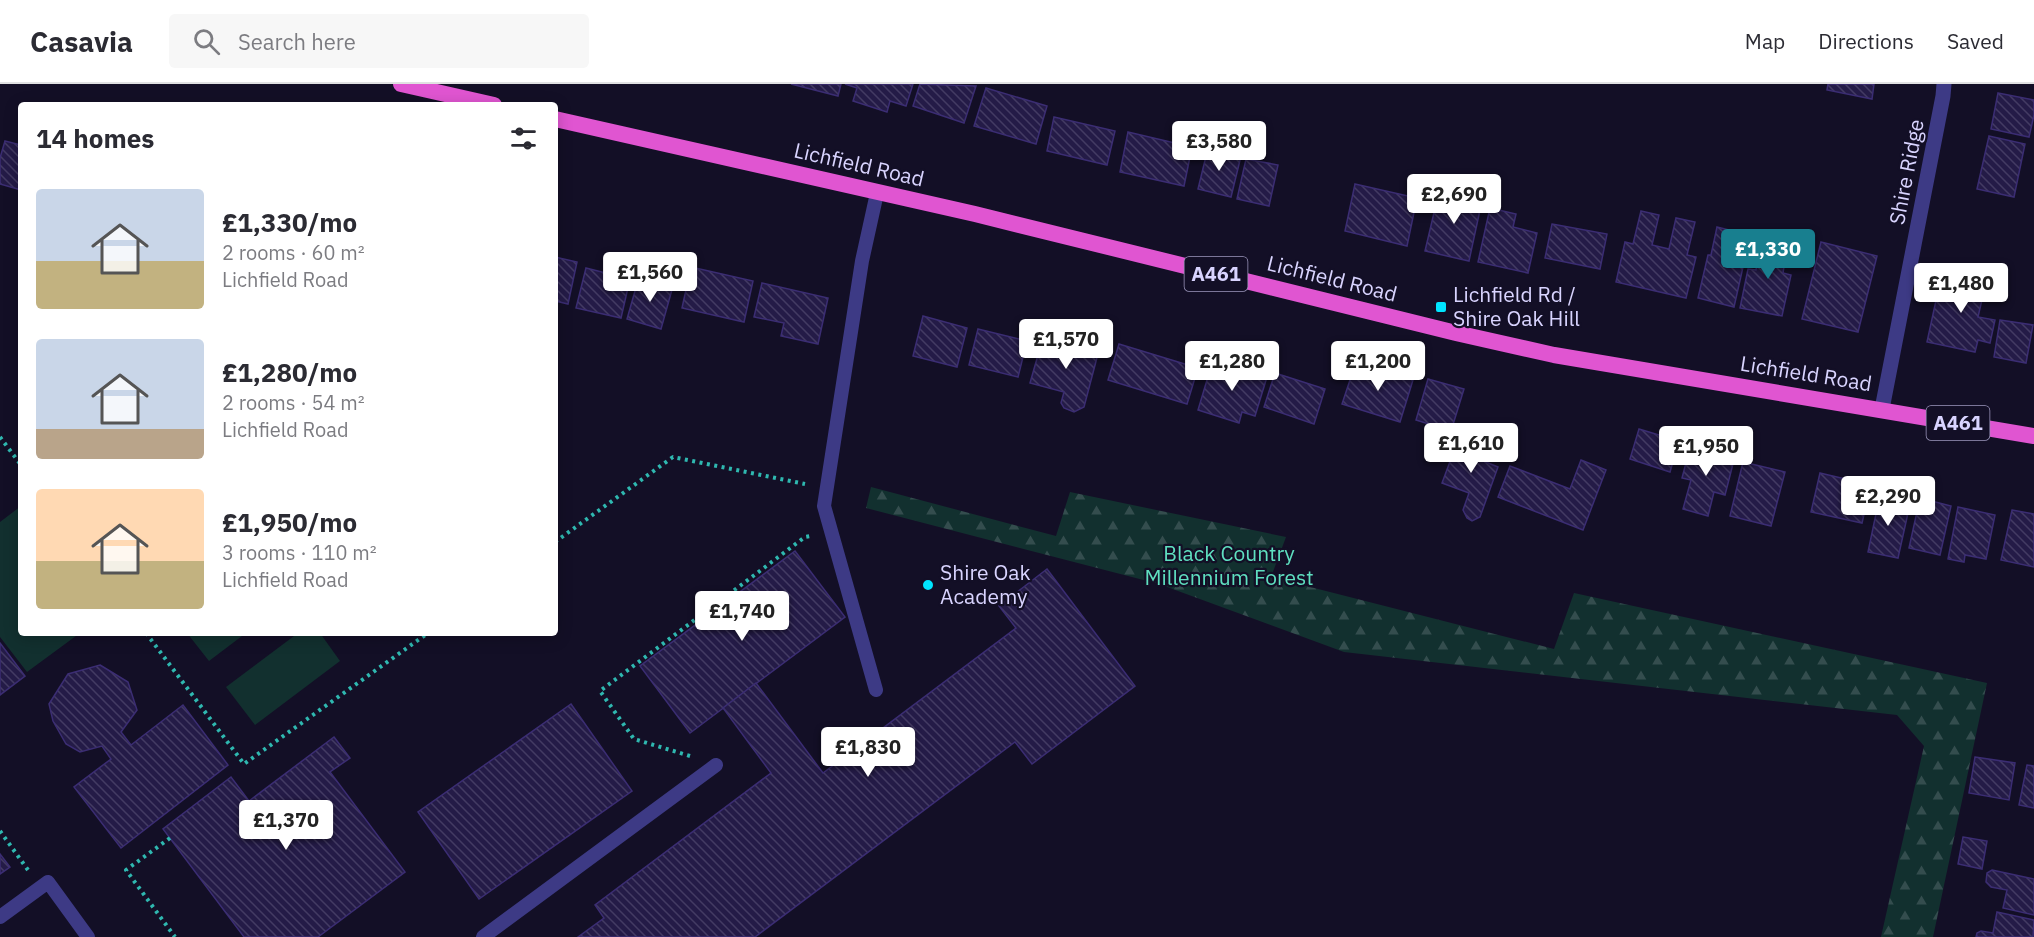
<!DOCTYPE html>
<html lang="en">
<head>
<meta charset="utf-8">
<style>
  body { margin:0; font-family:"IBM Plex Sans",sans-serif; background:#f7f7f7; color:#2b2b33; height:100vh; display:flex; flex-direction:column; font-size:22px; white-space:nowrap }
  * { box-sizing:border-box; margin:0 }
  p { font-size:20px; color:#7c7c81 }
  .icon { flex:none; width:33px; height:33px; fill:none; stroke:currentColor; stroke-width:2; stroke-linecap:round; stroke-linejoin:round }
  .map { position:relative; flex:1; overflow:hidden }
  .sheet { position:absolute; left:18px; top:18px; width:540px; height:534px; display:flex; flex-direction:column; background:#fff; border-radius:6px; box-shadow:0 3px 15px #0003 }
  .sheet>* { flex:none }
  .price { position:absolute; translate:-50% -51px; padding:0 14px; border-radius:6px; background:#fff; color:#222; font-size:20px; line-height:39px; filter:drop-shadow(0 2px 3px #0008) }
  .price::after { content:''; position:absolute; left:50%; top:36px; width:18px; height:14px; margin-left:-9px; background:inherit; clip-path:polygon(0 0,100% 0,50% 100%) }
  .price.on { background:#187f8f; color:#fff }
  ul { padding:0; list-style:none }
  li { display:flex; align-items:center; gap:18px; height:150px; padding:0 18px }
  li span { display:grid; place-items:center; flex:none; width:168px; height:120px; border-radius:6px; color:#555 }
  li>.icon { margin-inline-start:auto }
  span .icon { width:72px; height:72px; fill:#fffc; stroke-width:1 }
  li b { font-size:26px }
  h2 { display:flex; justify-content:space-between; align-items:center; height:72px; padding:0 18px; font-size:26px }
  header { display:flex; align-items:center; gap:36px; box-sizing:border-box; height:84px; padding:0 30px; background:#fff; border-bottom:2px solid #e1e1e2 }
  header strong { font-size:28px }
  nav { display:flex; gap:33px; margin-inline-start:auto; font-size:21px }
  .search { width:420px; height:54px; background:#f7f7f7; display:flex; align-items:center; gap:15px; box-sizing:border-box; padding:0 21px; border-radius:6px; color:#7c7c81; font-size:22px }
  .map>svg:first-child { display:block }
</style>
</head>
<body>
<header>
<strong>Casavia</strong>
<div class="search"><svg class="icon" aria-label="search" viewBox="0 0 24 24"><circle cx="10" cy="10" r="6"/><path d="M15 15l6 6"/></svg>Search here</div>
<nav><a>Map</a><a>Directions</a><a>Saved</a></nav>
</header>
<div class="map">
<svg width="2034" height="853" viewBox="0 0 2034 853">
  <defs>
    <pattern id="forest-firs" width="22" height="20" patternUnits="userSpaceOnUse" patternTransform="scale(1.5)"><rect width="22" height="20" fill="#12302f"/><path d="M5 1l3.5 6h-7zM16 11l3.5 6h-7z" fill="#344d4e"/></pattern>
    <pattern id="building-back-hatch" width="6" height="6" patternUnits="userSpaceOnUse" patternTransform="scale(1.5)"><rect width="6" height="6" fill="#241b47"/><path d="M-1 5l2 2M0 0l6 6M5-1l2 2" fill="none" stroke="#433b63"/></pattern>
  </defs>
  <rect width="100%" height="100%" fill="#130f26"/>
  <!-- green -->
  <g fill="#12302f">
    <path d="M 21,422 L 21,549 L 80,549 L 27,588 L 0,553 L 0,438 Z"/>
    <path d="M 187,549 L 246,549 L 209,577 Z"/>
    <path d="M 298,549 L 320,549 L 340,577 L 255,641 L 226,603 Z"/>
  </g>
  <!-- forest -->
  <path fill="url(#forest-firs)" d="M 871,403 L 1056,452 L 1070,408 L 1286,453 L 1271,493 L 1554,565 L 1574,509 L 1987,599 L 1933,853 L 1881,853 L 1924,662 L 1897,631 L 1344,568 L 1159,500 L 866,424 Z"/>
  <!-- building -->
  <g fill="url(#building-back-hatch)" stroke="#3b2d73" stroke-width="1.5">
    <path d="M 791,0 L 841,0 L 838,12 Z"/>
    <path d="M 845,0 L 913,0 L 906,22 L 890,17 L 887,28 L 853,17 L 857,4 Z"/>
    <path d="M 920,0 L 976,2 L 964,39 L 913,22 Z"/>
    <path d="M 1828,0 L 1874,0 L 1872,15 L 1827,6 Z"/>
    <path d="M 986,4 L 1047,22 L 1036,60 L 974,42 Z"/>
    <path d="M 1998,9 L 2034,16 L 2034,31 L 2029,53 L 1991,45 Z"/>
    <path d="M 1054,33 L 1115,47 L 1107,81 L 1047,67 Z"/>
    <path d="M 1128,48 L 1192,63 L 1184,102 L 1120,88 Z"/>
    <path d="M 1989,52 L 2025,60 L 2014,113 L 1977,105 Z"/>
    <path d="M 5,57 L 21,61 L 21,106 L 0,100 L 0,74 Z"/>
    <path d="M 1208,64 L 1241,72 L 1231,113 L 1198,105 Z"/>
    <path d="M 1246,75 L 1278,81 L 1269,122 L 1237,115 Z"/>
    <path d="M 1355,100 L 1417,114 L 1407,162 L 1345,147 Z"/>
    <path d="M 1449,101 L 1473,106 L 1469,123 L 1480,126 L 1469,177 L 1425,167 L 1437,116 L 1445,118 Z"/>
    <path d="M 1490,124 L 1516,130 L 1513,143 L 1537,149 L 1528,189 L 1478,178 Z"/>
    <path d="M 1641,127 L 1659,131 L 1652,161 L 1669,165 L 1676,134 L 1695,138 L 1687,171 L 1696,173 L 1686,214 L 1616,198 L 1625,158 L 1633,160 Z"/>
    <path d="M 1552,140 L 1607,150 L 1600,185 L 1545,174 Z"/>
    <path d="M 1717,143 L 1741,149 L 1733,181 L 1743,183 L 1734,223 L 1698,214 L 1708,171 L 1711,171 Z"/>
    <path d="M 1762,154 L 1788,159 L 1783,189 L 1791,191 L 1782,232 L 1740,224 L 1748,185 L 1756,186 Z"/>
    <path d="M 1821,158 L 1877,172 L 1858,248 L 1802,235 Z"/>
    <path d="M 555,173 L 577,178 L 568,220 L 555,217 Z"/>
    <path d="M 1970,181 L 1989,185 L 1978,233 L 1995,236 L 1990,259 L 1978,256 L 1975,268 L 1927,258 L 1940,198 L 1965,203 Z"/>
    <path d="M 691,183 L 753,197 L 744,238 L 682,224 Z"/>
    <path d="M 586,184 L 630,195 L 621,234 L 576,224 Z"/>
    <path d="M 639,193 L 673,202 L 661,245 L 627,235 Z"/>
    <path d="M 762,199 L 828,214 L 818,260 L 781,252 L 784,239 L 754,233 Z"/>
    <path d="M 923,232 L 967,244 L 957,283 L 913,272 Z"/>
    <path d="M 2000,236 L 2033,241 L 2026,279 L 1994,273 Z"/>
    <path d="M 978,245 L 1027,257 L 1018,293 L 969,281 Z"/>
    <path d="M 1044,250 L 1099,266 L 1084,323 L 1074,328 L 1064,324 L 1061,319 L 1064,308 L 1030,299 Z"/>
    <path d="M 1119,260 L 1198,284 L 1187,320 L 1108,296 Z"/>
    <path d="M 1213,276 L 1267,293 L 1255,332 L 1242,328 L 1239,339 L 1198,326 Z"/>
    <path d="M 1356,278 L 1413,296 L 1400,338 L 1342,320 Z"/>
    <path d="M 1275,289 L 1325,305 L 1314,340 L 1264,323 Z"/>
    <path d="M 1428,295 L 1464,305 L 1451,347 L 1416,336 Z"/>
    <path d="M 1639,345 L 1679,357 L 1670,388 L 1630,375 Z"/>
    <path d="M 1461,348 L 1487,358 L 1481,376 L 1498,383 L 1480,433 L 1472,437 L 1467,434 L 1463,426 L 1469,409 L 1442,399 Z"/>
    <path d="M 1691,360 L 1735,372 L 1725,411 L 1714,408 L 1708,432 L 1683,425 L 1691,396 L 1682,394 Z"/>
    <path d="M 1581,376 L 1606,386 L 1583,446 L 1498,413 L 1510,382 L 1570,405 Z"/>
    <path d="M 1743,378 L 1785,388 L 1771,442 L 1730,432 Z"/>
    <path d="M 1820,389 L 1871,401 L 1862,439 L 1811,428 Z"/>
    <path d="M 1881,406 L 1896,410 L 1893,426 L 1908,429 L 1898,474 L 1868,468 Z"/>
    <path d="M 1920,414 L 1951,422 L 1940,471 L 1909,464 Z"/>
    <path d="M 1958,423 L 1995,431 L 1986,475 L 1965,471 L 1964,478 L 1948,475 Z"/>
    <path d="M 2012,426 L 2034,430 L 2034,483 L 2001,476 Z"/>
    <path d="M 795,467 L 845,533 L 690,649 L 640,582 Z"/>
    <path d="M 1047,485 L 1135,602 L 1032,680 L 1015,658 L 755,853 L 578,853 L 604,834 L 595,821 L 771,689 L 723,624 L 756,599 L 823,689 L 1016,544 L 999,522 Z"/>
    <path d="M 0,559 L 25,592 L 0,611 Z"/>
    <path d="M 100,581 L 128,598 L 137,626 L 121,648 L 131,661 L 183,621 L 228,681 L 121,764 L 74,703 L 111,675 L 102,662 L 80,668 L 66,660 L 53,637 L 49,620 L 68,590 Z"/>
    <path d="M 571,620 L 632,707 L 479,815 L 418,728 Z"/>
    <path d="M 334,653 L 350,674 L 330,688 L 405,788 L 318,853 L 244,853 L 163,745 L 231,693 L 249,717 Z"/>
    <path d="M 1975,673 L 2015,679 L 2009,716 L 1969,709 Z"/>
    <path d="M 2027,681 L 2034,682 L 2034,724 L 2019,721 Z"/>
    <path d="M 1963,753 L 1987,757 L 1982,785 L 1958,780 Z"/>
    <path d="M 0,770 L 10,783 L 0,790 Z"/>
    <path d="M 1992,786 L 2034,795 L 2034,831 L 2003,824 L 2007,806 L 1991,803 L 1986,798 L 1987,789 Z"/>
    <path d="M 1997,828 L 2034,836 L 2033,853 L 1976,853 L 1977,849 L 1981,847 L 1993,849 Z"/>
  </g>
  <g fill="none" stroke-linecap="round" stroke-linejoin="round">
    <!-- path -->
    <g stroke="#2fb8b0" stroke-width="4" stroke-dasharray="3 4.5" stroke-linecap="butt">
      <path d="M 0,353 L 21,381"/>
      <path d="M 555,458 L 673,373 L 805,400"/>
      <path d="M 146,549 L 244,680 L 428,549"/>
      <path d="M 690,672 L 634,655 L 600,607 L 805,453 L 811,452"/>
      <path d="M 0,747 L 28,786"/>
      <path d="M 170,754 L 126,786 L 175,853"/>
    </g>
    <!-- service -->
    <g stroke="#3d3a85" stroke-width="14">
      <path d="M 876,606 L 824,422 L 862,177 L 877,109"/>
      <path d="M 0,833 L 48,798 L 88,853"/>
      <path d="M 483,853 L 716,681"/>
    </g>
    <!-- minor -->
    <path stroke="#3d3a85" stroke-width="15" d="M 1882,325 L 1943,12 L 1944,0"/>
    <!-- trunk -->
    <g stroke="#e055d1" stroke-width="16">
      <path d="M 401,0 L 494,21"/>
      <path d="M 555,35 L 975,130 L 1456,249 L 1554,271 L 2034,352"/>
    </g>
  </g>
  <!-- markers -->
  <g fill="#00e5ff" stroke="#130f26" stroke-width="2">
    <rect x="1435" y="217" width="12" height="12" rx="3"/>
    <circle cx="928" cy="501" r="6"/>
  </g>
  <g text-anchor="middle" stroke-width="4.5" stroke-linejoin="round" paint-order="stroke">
    <!-- shield labels -->
    <g fill="#130f26" stroke="#9e99be" stroke-width="1.5">
      <rect x="1184.5" y="173" width="63" height="34" rx="4.5"/>
      <rect x="1926.5" y="322" width="63" height="34" rx="4.5"/>
    </g>
    <g font-size="20" font-weight="bold" fill="#d9d4ff">
      <text x="1216" y="197">A461</text>
      <text x="1958" y="346">A461</text>
    </g>
    <!-- street labels -->
    <g font-size="21" fill="#d9d4ff" stroke="#130f26">
      <text transform="translate(859 81) rotate(13)" y="7">Lichfield Road</text>
      <text transform="translate(1907 88) rotate(-79)" y="7">Shire Ridge</text>
      <text transform="translate(1332 195) rotate(14)" y="7">Lichfield Road</text>
      <text transform="translate(1806 290) rotate(9)" y="7">Lichfield Road</text>
    </g>
    <!-- poi labels -->
    <g font-size="21" fill="#d9d4ff" stroke="#130f26" text-anchor="start">
      <text x="1453" y="218">Lichfield Rd /<tspan x="1453" dy="24">Shire Oak Hill</tspan></text>
      <text x="940" y="496">Shire Oak<tspan x="940" dy="24">Academy</tspan></text>
    </g>
    <!-- park labels -->
    <g font-size="21" fill="#5fe0c0" stroke="#130f26">
      <text x="1229" y="477">Black Country<tspan x="1229" dy="24">Millennium Forest</tspan></text>
    </g>
  </g>
</svg>
<b class="price" style="left:1219px;top:88px">£3,580</b>
<b class="price" style="left:1454px;top:141px">£2,690</b>
<b class="price on" style="left:1768px;top:196px">£1,330</b>
<b class="price" style="left:650px;top:219px">£1,560</b>
<b class="price" style="left:1961px;top:230px">£1,480</b>
<b class="price" style="left:1066px;top:286px">£1,570</b>
<b class="price" style="left:1232px;top:308px">£1,280</b>
<b class="price" style="left:1378px;top:308px">£1,200</b>
<b class="price" style="left:1471px;top:390px">£1,610</b>
<b class="price" style="left:1706px;top:393px">£1,950</b>
<b class="price" style="left:1888px;top:443px">£2,290</b>
<b class="price" style="left:742px;top:558px">£1,740</b>
<b class="price" style="left:868px;top:694px">£1,830</b>
<b class="price" style="left:286px;top:767px">£1,370</b>
<section class="sheet">
<h2>14 homes<svg class="icon" aria-label="filters" viewBox="0 0 24 24"><path d="M4 7h16M4 17h16"/><circle cx="9" cy="7" r="2"/><circle cx="15" cy="17" r="2"/></svg></h2>
<ul>
<li><span style="background:linear-gradient(#c9d6e8 60%,#c2b280 0)"><svg class="icon" aria-label="home" viewBox="0 0 24 24"><path d="M3 11l9-7 9 7M6 9v11h12V9"/></svg></span><div><b>£1,330/mo</b><p>2 rooms · 60 m²</p><p>Lichfield Road</p></div></li>
<li><span style="background:linear-gradient(#c9d6e8 75%,#b9a48a 0)"><svg class="icon" aria-label="home" viewBox="0 0 24 24"><path d="M3 11l9-7 9 7M6 9v11h12V9"/></svg></span><div><b>£1,280/mo</b><p>2 rooms · 54 m²</p><p>Lichfield Road</p></div></li>
<li><span style="background:linear-gradient(#ffd9b3 60%,#c2b280 0)"><svg class="icon" aria-label="home" viewBox="0 0 24 24"><path d="M3 11l9-7 9 7M6 9v11h12V9"/></svg></span><div><b>£1,950/mo</b><p>3 rooms · 110 m²</p><p>Lichfield Road</p></div></li>
</ul>
</section>
</div>
</body>
</html>
